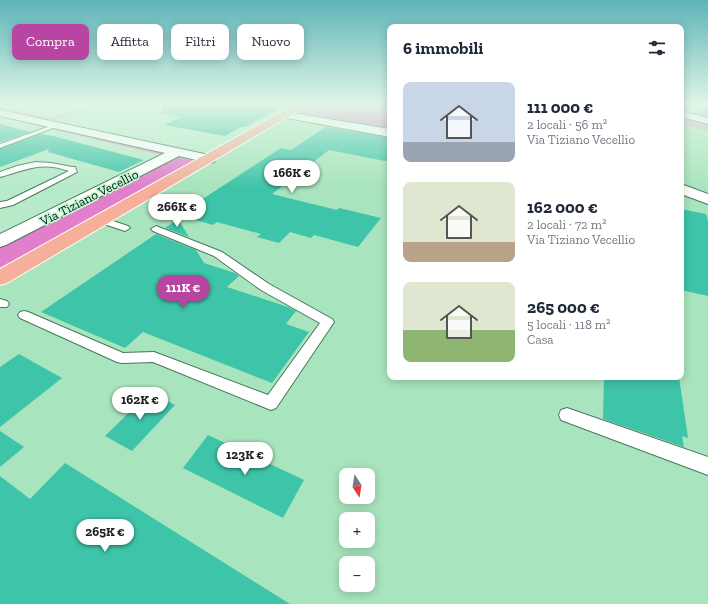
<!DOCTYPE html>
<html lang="it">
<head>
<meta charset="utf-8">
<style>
  body { margin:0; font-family:"Zilla Slab",serif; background:#f2f2f3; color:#1f2937; height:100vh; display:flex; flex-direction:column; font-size:15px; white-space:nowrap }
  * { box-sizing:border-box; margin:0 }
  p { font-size:13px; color:#747a83 }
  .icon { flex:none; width:22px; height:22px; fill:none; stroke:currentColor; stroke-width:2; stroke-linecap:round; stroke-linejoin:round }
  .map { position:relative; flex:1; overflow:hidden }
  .side { position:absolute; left:387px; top:24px; width:297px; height:356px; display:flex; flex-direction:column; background:#fff; border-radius:8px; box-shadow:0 2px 10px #0003 }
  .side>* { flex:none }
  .top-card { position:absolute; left:12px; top:24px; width:315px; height:36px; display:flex; gap:8px }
  .needle { width:26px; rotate:168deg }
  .fabs { position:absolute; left:339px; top:468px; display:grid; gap:8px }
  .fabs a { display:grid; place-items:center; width:36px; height:36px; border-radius:8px; background:#fff; box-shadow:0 2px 10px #0003; font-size:20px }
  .price { position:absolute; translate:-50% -34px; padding:0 9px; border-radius:14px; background:#fff; color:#222; font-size:13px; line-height:26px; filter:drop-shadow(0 1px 2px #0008) }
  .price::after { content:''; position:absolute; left:50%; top:24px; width:12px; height:9px; margin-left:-6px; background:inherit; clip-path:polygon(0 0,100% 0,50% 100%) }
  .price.on { background:#b745a1; color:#fff }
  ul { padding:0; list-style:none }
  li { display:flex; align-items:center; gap:12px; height:100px; padding:0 16px }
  li span { display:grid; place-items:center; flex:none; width:112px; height:80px; border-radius:8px; color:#555 }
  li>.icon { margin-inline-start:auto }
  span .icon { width:48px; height:48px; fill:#fffc; stroke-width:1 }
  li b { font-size:17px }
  h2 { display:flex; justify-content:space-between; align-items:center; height:48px; padding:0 16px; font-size:17px }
  .chip { padding:0 14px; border-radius:8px; background:#fff; box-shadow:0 2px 10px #0003; font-size:14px; line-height:36px }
  .chip.on { background:#b745a1; color:#fff }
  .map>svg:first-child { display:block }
</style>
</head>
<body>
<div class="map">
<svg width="708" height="604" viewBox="0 0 708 604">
  <rect width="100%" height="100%" fill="#b7eac8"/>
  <!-- built -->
  <path fill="#a8e4bd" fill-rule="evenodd" d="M 282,114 L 390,132 L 390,377 L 681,377 L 681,124 L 708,131 L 708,604 L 0,604 L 0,286 L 203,166 ZM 346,475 L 368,475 L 368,497 L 346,497 ZM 346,519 L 368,519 L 368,541 L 346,541 ZM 346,563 L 368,563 L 368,585 L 346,585 Z"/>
  <!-- green -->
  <g fill="#dc9dcc">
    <path d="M 94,105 L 98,105 L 42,124 L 196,161 L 161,155 L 0,117 L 0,107 L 50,118 Z"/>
    <path d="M 708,106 L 708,131 L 681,124 L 681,119 Z"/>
  </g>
  <!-- forest -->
  <g fill="#e17fcb">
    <path d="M 301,103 L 390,103 L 390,132 L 282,114 Z"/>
    <path d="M 161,155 L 196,161 L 203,166 L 0,286 L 0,235 Z"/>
  </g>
  <!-- building -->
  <g fill="#3ec4a8">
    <path d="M 162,103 L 289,103 L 245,127 L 241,127 L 225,136 L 164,125 L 182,117 L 161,113 Z"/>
    <path d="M 0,124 L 30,132 L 0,142 Z"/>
    <path d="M 326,127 L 390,138 L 390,162 L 329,150 L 272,194 L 337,210 L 339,208 L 381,218 L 358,247 L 314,235 L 311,238 L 290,232 L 279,243 L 257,237 L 261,234 L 217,222 L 213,225 L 178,215 L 281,148 L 291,150 Z"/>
    <path d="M 41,134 L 53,136 L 144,160 L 119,172 L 48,152 L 49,149 L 0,167 L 0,149 Z"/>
    <path d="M 681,209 L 706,214 L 708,221 L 708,296 L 681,290 Z"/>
    <path d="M 178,219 L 189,237 L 165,228 Z"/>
    <path d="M 156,234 L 196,250 L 204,263 L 235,273 L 239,276 L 227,287 L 288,307 L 296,311 L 286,324 L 309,332 L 272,383 L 143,332 L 125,348 L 41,312 Z"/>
    <path d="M 19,354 L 62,378 L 0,427 L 0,367 Z"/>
    <path d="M 604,377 L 679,377 L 688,438 L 682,436 L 684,447 L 603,419 Z"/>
    <path d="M 150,392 L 175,405 L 132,451 L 105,436 Z"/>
    <path d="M 0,431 L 24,447 L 0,467 Z"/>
    <path d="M 208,435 L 304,480 L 283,518 L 183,468 Z"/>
    <path d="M 65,463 L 290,604 L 0,604 L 0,476 L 30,499 Z"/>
  </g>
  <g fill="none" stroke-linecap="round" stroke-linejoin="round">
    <!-- service casing -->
    <g stroke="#48785b" stroke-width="2">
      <g id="service">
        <path d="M 56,124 L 61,125 L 0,148 L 0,144 Z"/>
        <path d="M 36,162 L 51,163 L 72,167 L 75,167 L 77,172 L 13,205 L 0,208 L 0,202 L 7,201 L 69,171 C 40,161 27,170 0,177 L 0,172 L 17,166 Z"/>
        <path d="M 101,217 L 128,226 L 130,228 L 125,231 L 98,222 L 96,220 Z"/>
        <path d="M 156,226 L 222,252 L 269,284 L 332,319 L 334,322 L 332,325 L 276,408 L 271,410 L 266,408 L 153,362 L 122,363 L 117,362 L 20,318 L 18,315 L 20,312 L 24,311 L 28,312 L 123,353 L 154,352 L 268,395 L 320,323 L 261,290 L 214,256 L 153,231 L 151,229 Z"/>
        <path d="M 0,299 L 7,301 L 9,304 L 7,307 L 0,307 Z"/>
        <path d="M 567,408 L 708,457 L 708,475 L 561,420 L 559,415 L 561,410 Z"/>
      </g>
    </g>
    <!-- minor casing -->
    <g stroke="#48785b" stroke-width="2">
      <g id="minor">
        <path d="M 0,110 L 209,155 L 214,156 L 216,159 L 214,162 L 209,163 L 179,156 L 6,245 L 0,247 L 0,234 L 165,153 L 0,116 Z"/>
        <path d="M 681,111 L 708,118 L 708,124 L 681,117 Z"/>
        <path d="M 286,112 L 390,129 L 390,137 L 282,117 L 281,115 L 282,113 Z"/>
        <path d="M 681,184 L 708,194 L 708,204 L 681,194 Z"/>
      </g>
    </g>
    <!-- primary casing -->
    <g stroke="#fff" stroke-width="2">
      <path id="primary" d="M 298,103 L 311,103 L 7,283 L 0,285 L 0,269 Z"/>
    </g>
    <!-- service -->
    <use href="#service" fill="#fff" fill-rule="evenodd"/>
    <!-- minor -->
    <use href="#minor" fill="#fff" fill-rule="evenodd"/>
    <!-- primary -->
    <use href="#primary" fill="#f5af9b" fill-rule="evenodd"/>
  </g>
  <!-- sky -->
  <linearGradient id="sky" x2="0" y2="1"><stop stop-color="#5db4b8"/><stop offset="0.55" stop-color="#dff6e6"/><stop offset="1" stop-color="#dff6e6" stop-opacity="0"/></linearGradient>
  <rect width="708" height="188" fill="url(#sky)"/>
  <g text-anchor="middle" stroke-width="3.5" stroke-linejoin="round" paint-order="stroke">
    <!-- far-street labels -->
    <g font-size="13" fill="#03150a" stroke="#c3f8d5">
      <text transform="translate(89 197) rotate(-27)" y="5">Via Tiziano Vecellio</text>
    </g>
  </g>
</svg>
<div class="fabs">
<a><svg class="needle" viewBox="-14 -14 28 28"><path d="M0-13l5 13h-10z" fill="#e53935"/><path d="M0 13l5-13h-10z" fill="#747a83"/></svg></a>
<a>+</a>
<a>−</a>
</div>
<b class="price" style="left:292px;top:194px">166K €</b>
<b class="price" style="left:177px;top:228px">266K €</b>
<b class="price on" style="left:183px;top:309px">111K €</b>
<b class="price" style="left:140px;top:421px">162K €</b>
<b class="price" style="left:245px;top:476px">123K €</b>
<b class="price" style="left:105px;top:553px">265K €</b>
<div class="top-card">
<a class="chip on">Compra</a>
<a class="chip">Affitta</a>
<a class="chip">Filtri</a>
<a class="chip">Nuovo</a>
</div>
<section class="side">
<h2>6 immobili<svg class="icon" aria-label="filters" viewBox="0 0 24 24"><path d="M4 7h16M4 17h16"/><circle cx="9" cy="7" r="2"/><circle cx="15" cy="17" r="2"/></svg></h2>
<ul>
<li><span style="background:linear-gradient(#c9d6e8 75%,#9aa5b1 0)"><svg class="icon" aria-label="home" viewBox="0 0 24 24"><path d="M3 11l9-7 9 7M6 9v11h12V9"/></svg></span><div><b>111 000 €</b><p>2 locali · 56 m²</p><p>Via Tiziano Vecellio</p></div></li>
<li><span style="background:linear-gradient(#dfe7d0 75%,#b9a48a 0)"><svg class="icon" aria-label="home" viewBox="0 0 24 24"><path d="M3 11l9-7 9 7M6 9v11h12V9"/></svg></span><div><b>162 000 €</b><p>2 locali · 72 m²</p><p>Via Tiziano Vecellio</p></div></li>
<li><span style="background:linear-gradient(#dfe7d0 60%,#8fb573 0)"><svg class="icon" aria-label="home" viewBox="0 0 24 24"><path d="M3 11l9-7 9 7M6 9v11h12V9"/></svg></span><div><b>265 000 €</b><p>5 locali · 118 m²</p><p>Casa</p></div></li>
</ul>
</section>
</div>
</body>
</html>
